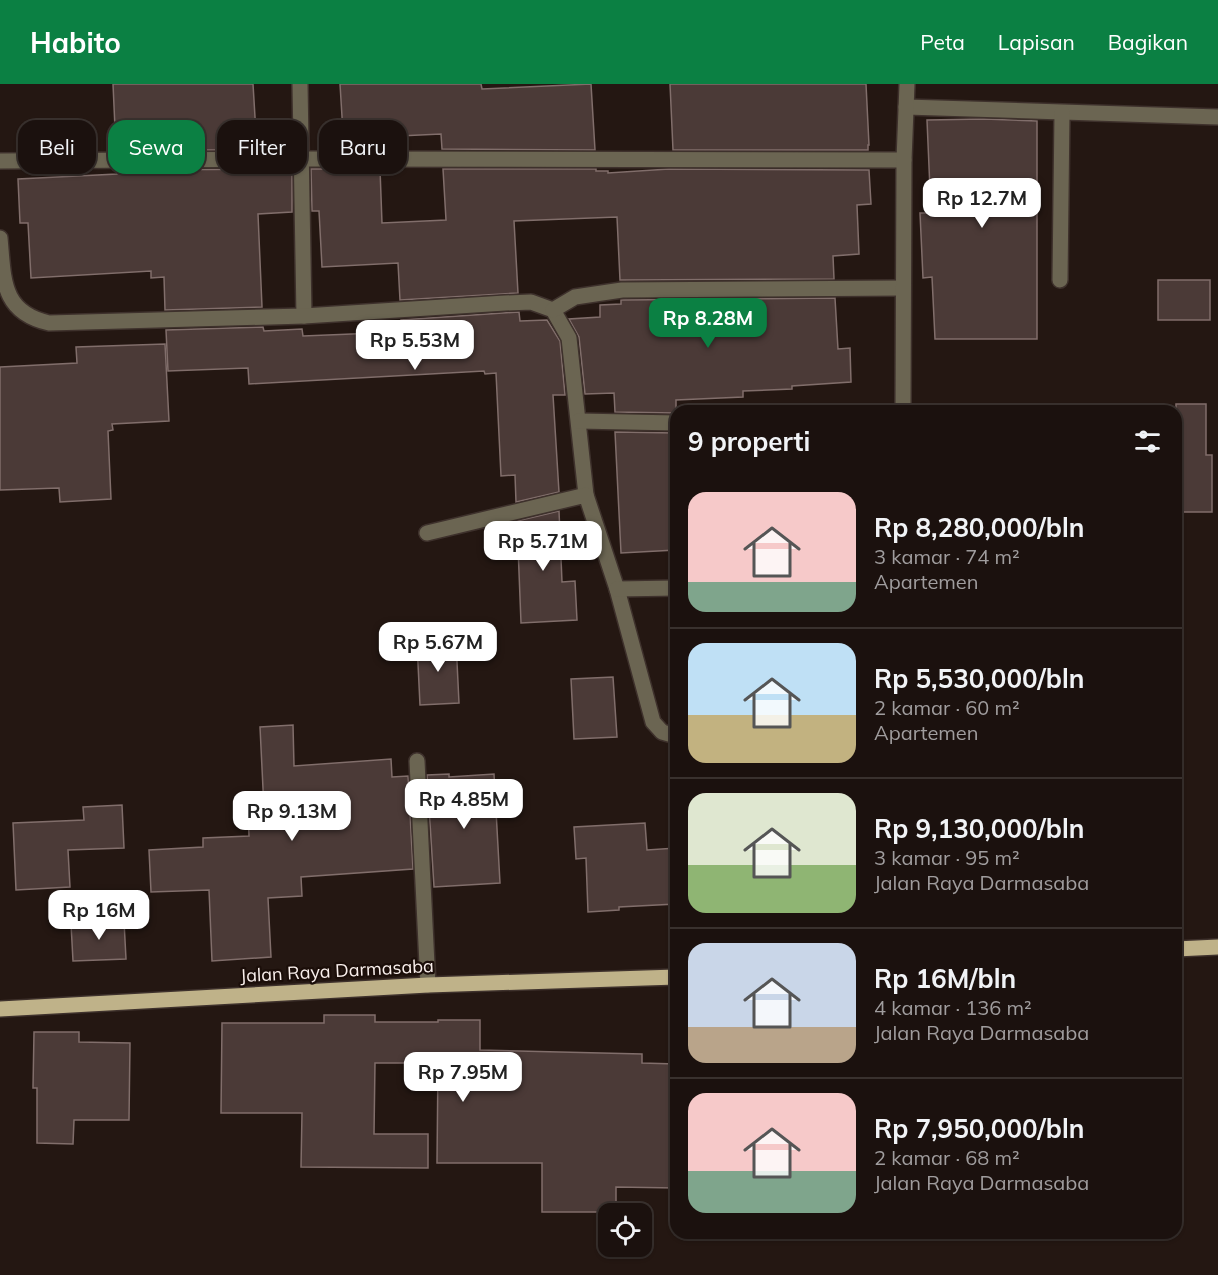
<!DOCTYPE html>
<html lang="id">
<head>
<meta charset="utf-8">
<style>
  body { margin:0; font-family:Mulish,sans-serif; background:#281f1c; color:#f1f3f6; height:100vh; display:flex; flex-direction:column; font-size:22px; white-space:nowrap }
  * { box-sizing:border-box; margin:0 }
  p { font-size:20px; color:#a09d9e }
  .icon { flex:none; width:33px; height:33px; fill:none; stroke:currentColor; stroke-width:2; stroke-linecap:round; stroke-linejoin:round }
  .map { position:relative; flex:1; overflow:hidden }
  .side { position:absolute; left:670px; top:321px; width:512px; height:834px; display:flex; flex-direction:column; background:#1b110e; border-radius:18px; box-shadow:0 2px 4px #0004,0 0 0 2px #39312e }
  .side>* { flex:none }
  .hud { position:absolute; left:18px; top:36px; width:562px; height:54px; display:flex; gap:12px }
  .fabs { position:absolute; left:598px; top:1119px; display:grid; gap:12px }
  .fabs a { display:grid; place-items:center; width:54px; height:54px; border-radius:12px; background:#1b110e; box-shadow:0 2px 4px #0004,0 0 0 2px #39312e; font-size:30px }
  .price { position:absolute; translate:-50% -51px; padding:0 14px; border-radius:12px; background:#fff; color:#222; font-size:20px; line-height:39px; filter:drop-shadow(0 2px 3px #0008) }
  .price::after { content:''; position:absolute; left:50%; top:36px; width:18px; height:14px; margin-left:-9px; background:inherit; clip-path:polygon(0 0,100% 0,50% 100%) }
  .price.current { background:#0b8043; color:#fff }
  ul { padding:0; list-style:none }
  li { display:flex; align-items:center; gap:18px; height:150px; padding:0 18px }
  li+li { border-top:2px solid #39312e }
  li span { display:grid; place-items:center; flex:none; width:168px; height:120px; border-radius:18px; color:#555 }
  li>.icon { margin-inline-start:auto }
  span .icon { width:72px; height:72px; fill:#fffc; stroke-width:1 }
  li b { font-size:26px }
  h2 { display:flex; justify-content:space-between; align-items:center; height:72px; padding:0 18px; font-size:26px }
  .chip { padding:0 21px; border-radius:18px; background:#1b110e; box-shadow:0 2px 4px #0004,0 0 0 2px #39312e; font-size:21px; line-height:54px }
  .chip.current { background:#0b8043; color:#fff }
  header { display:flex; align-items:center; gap:36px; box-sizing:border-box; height:84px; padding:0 30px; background:#0b8043; color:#fff }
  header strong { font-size:28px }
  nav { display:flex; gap:33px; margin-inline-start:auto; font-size:21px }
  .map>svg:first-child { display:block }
</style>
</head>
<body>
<header>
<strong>Habito</strong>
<nav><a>Peta</a><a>Lapisan</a><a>Bagikan</a></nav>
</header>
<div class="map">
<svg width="1218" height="1191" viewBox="0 0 1218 1191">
  <rect width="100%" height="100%" fill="#241712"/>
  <!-- building -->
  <g fill="#4b3a37" stroke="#816e6b" stroke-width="1.5">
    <path d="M 113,0 L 253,0 L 257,66 L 116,66 Z"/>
    <path d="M 340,0 L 481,0 L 482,5 L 591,0 L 595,66 L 442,65 L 441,50 L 378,53 L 379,65 L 344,65 Z"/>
    <path d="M 670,0 L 866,0 L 869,61 L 868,61 L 868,66 L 673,66 Z"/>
    <path d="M 984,35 L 1037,37 L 1037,255 L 935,255 L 932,193 L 923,194 L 920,129 L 931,129 L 927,36 Z"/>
    <path d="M 292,85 L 292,128 L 258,130 L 262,223 L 165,226 L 164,193 L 151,194 L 151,187 L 31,194 L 28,139 L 20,139 L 18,95 L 117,90 L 117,86 Z"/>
    <path d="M 311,85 L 380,85 L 382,139 L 446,136 L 443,85 L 596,85 L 596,87 L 608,87 L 608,89 L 669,85 L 869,86 L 871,120 L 857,121 L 859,170 L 833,172 L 834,195 L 620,196 L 617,133 L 514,137 L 518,209 L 400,216 L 398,179 L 322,183 L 319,127 L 312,127 Z"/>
    <rect x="1158" y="196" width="52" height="40"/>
    <path d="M 835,214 L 838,265 L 850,264 L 851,298 L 792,302 L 792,305 L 743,307 L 743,313 L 676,316 L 676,329 L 615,328 L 614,309 L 585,310 L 579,253 L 569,235 L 600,233 L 600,221 L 621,220 L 621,216 L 623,216 Z"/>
    <path d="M 519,228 L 520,237 L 547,236 L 560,257 L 565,311 L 553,311 L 559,408 L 516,418 L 515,391 L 501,392 L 496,289 L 485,290 L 484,287 L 249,300 L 248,284 L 168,287 L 166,246 L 263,243 L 264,247 L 302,245 L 303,252 L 401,248 L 401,236 Z"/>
    <path d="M 165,260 L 169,337 L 112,340 L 113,346 L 108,347 L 111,415 L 60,418 L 59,404 L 0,406 L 0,283 L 77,279 L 76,263 Z"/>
    <path d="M 1176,320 L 1206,320 L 1206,371 L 1212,371 L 1212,428 L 1176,428 Z"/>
    <path d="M 615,348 L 676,349 L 676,466 L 621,469 Z"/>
    <path d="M 559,427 L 562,498 L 575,497 L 577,536 L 521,539 L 517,437 Z"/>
    <path d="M 456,557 L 459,619 L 420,621 L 417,559 Z"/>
    <path d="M 613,593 L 617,653 L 574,655 L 571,595 Z"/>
    <path d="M 293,641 L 294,682 L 391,675 L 392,693 L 408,692 L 413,785 L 301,793 L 302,812 L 268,814 L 271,873 L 212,877 L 209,806 L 151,808 L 149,766 L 203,763 L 203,754 L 249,752 L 248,726 L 264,725 L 260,643 Z"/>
    <path d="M 449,690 L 449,693 L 494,690 L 500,799 L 434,803 L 427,691 Z"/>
    <path d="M 122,721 L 124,764 L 68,766 L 70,803 L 16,806 L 13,739 L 84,736 L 83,723 Z"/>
    <path d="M 645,739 L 647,766 L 676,764 L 676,820 L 619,823 L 619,826 L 588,828 L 586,774 L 576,775 L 574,743 Z"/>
    <path d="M 124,837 L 126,875 L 73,877 L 71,840 Z"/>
    <path d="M 324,931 L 375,931 L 375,938 L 438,938 L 438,936 L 480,936 L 480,966 L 642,970 L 642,979 L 676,980 L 676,1104 L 616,1103 L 616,1128 L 542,1128 L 542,1079 L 437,1079 L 438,979 L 375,979 L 374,1050 L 428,1050 L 428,1084 L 301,1083 L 302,1029 L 221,1029 L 222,939 L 324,939 Z"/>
    <path d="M 34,948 L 79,948 L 79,958 L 130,959 L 129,1036 L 74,1036 L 73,1060 L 37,1059 L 37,1004 L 33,1004 Z"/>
  </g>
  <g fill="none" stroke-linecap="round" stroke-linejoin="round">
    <!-- minor casing -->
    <g stroke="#3e312c" stroke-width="18">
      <g id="minor">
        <path d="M 300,0 L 304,232"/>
        <path d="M 906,23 L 1218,33"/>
        <path d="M 0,77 L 302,75 L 904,76"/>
        <path d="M 0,154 C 4,195 1,228 49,239 L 304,232 L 505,219 L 531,218 L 553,226 L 569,254 L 586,411"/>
        <path d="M 1060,196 L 1062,29"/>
        <path d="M 553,226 L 575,213 L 622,206 L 903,204"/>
        <path d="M 903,327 L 904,76 L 907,0"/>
        <path d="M 579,337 L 676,339"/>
        <path d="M 427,449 L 586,411 L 617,505 L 653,638 L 662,648 L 676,652"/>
        <path d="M 617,505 L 676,504"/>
        <path d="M 417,677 L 428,901"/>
      </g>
    </g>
    <!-- major casing -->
    <g stroke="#3e312c" stroke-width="18">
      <g id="major">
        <path d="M 1176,865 L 1218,863"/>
        <path d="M 0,925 L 428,901 L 676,893"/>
      </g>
    </g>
    <!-- minor -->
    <use href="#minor" stroke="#6b6552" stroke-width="15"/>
    <!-- major -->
    <use href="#major" stroke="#bfb289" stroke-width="15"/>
  </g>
  <g text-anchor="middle" stroke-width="4.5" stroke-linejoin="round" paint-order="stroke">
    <!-- street labels -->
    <g font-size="18" fill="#f9efec" stroke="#1b0e09">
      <text transform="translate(337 887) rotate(-3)" y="6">Jalan Raya Darmasaba</text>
    </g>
  </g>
</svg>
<div class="fabs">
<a><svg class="icon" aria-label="locate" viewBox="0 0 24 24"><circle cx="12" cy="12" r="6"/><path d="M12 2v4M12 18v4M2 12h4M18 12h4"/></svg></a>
</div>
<b class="price" style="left:982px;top:145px">Rp 12.7M</b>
<b class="price current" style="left:708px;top:265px">Rp 8.28M</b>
<b class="price" style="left:415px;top:287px">Rp 5.53M</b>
<b class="price" style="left:543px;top:488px">Rp 5.71M</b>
<b class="price" style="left:438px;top:589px">Rp 5.67M</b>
<b class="price" style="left:464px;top:746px">Rp 4.85M</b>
<b class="price" style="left:292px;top:758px">Rp 9.13M</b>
<b class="price" style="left:99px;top:857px">Rp 16M</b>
<b class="price" style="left:463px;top:1019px">Rp 7.95M</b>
<div class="hud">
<a class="chip">Beli</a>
<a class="chip current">Sewa</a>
<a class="chip">Filter</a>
<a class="chip">Baru</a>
</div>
<section class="side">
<h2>9 properti<svg class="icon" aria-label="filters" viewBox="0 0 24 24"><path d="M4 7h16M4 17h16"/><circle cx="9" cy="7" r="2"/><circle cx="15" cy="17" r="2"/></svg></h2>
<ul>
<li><span style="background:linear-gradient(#f6c9c9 75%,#7fa58c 0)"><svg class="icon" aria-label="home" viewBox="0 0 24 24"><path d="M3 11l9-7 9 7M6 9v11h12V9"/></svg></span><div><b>Rp 8,280,000/bln</b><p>3 kamar · 74 m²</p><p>Apartemen</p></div></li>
<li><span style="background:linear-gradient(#bfe0f5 60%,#c2b280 0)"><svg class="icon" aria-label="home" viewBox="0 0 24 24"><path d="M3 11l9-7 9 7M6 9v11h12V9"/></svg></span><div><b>Rp 5,530,000/bln</b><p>2 kamar · 60 m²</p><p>Apartemen</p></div></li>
<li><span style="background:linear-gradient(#dfe7d0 60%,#8fb573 0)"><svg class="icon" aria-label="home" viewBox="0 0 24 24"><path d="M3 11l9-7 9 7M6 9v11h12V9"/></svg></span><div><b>Rp 9,130,000/bln</b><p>3 kamar · 95 m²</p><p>Jalan Raya Darmasaba</p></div></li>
<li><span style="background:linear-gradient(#c9d6e8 70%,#b9a48a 0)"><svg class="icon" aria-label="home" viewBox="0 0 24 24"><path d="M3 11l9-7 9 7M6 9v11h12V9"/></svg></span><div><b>Rp 16M/bln</b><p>4 kamar · 136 m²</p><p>Jalan Raya Darmasaba</p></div></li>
<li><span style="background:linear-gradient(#f6c9c9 65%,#7fa58c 0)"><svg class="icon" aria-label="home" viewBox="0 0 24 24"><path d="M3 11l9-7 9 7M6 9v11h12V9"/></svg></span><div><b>Rp 7,950,000/bln</b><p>2 kamar · 68 m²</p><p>Jalan Raya Darmasaba</p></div></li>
</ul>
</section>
</div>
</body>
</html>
